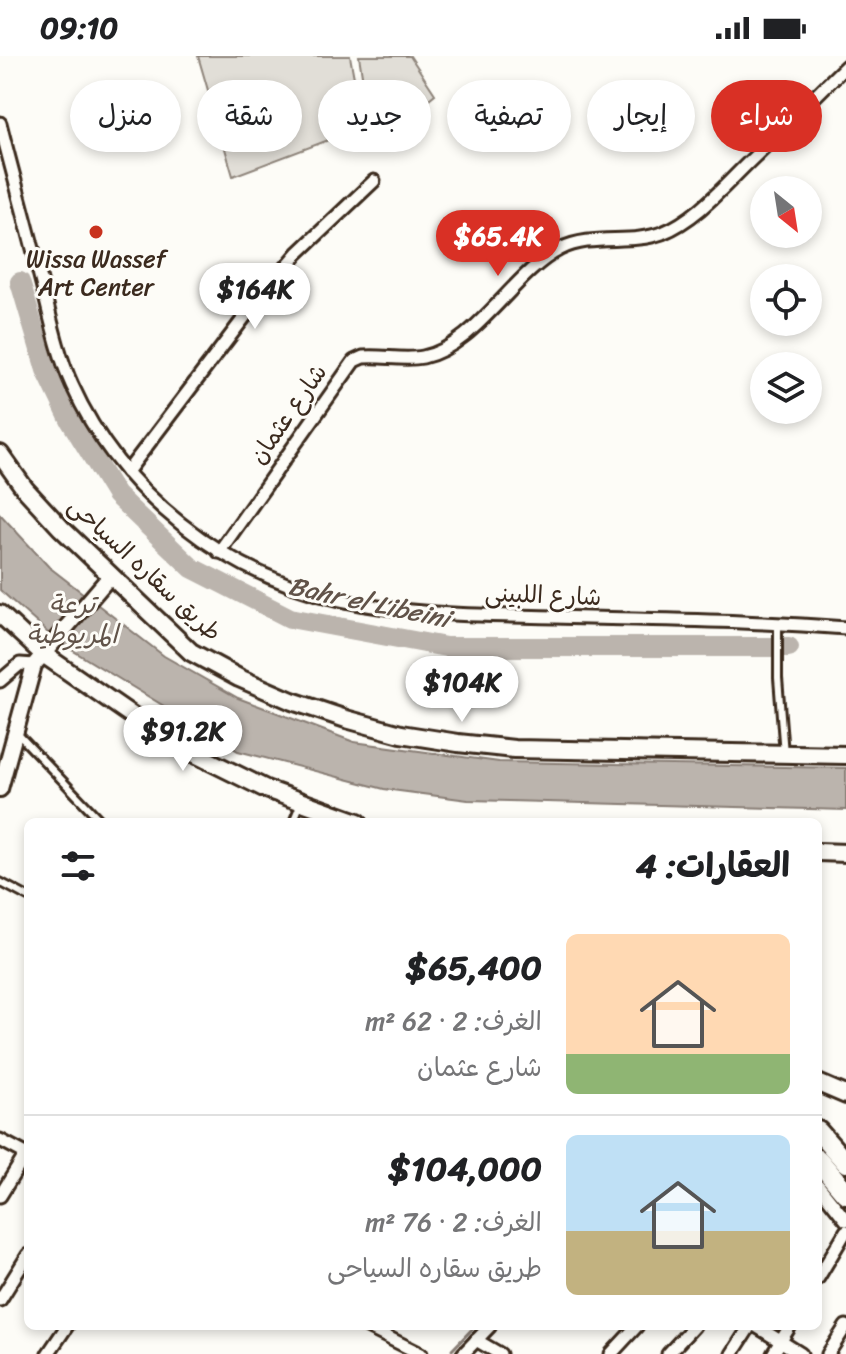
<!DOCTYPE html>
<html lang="ar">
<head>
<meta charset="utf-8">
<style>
  body { margin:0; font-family:Sriracha,"Playpen Sans Arabic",sans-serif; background:#f2f2f2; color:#202124; direction:rtl; height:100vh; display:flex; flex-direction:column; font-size:30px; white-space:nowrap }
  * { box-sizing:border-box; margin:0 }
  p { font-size:26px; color:#757577 }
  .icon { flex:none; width:44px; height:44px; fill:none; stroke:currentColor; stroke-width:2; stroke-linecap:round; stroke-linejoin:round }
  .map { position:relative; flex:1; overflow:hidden; direction:ltr }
  .details { position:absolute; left:24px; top:762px; width:798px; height:512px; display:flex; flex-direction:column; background:#fff; border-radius:12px; box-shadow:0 4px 12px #0003; direction:rtl }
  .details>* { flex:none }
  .hud { position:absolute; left:24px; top:24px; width:798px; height:72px; direction:rtl; display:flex; gap:16px }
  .needle { width:52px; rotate:150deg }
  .controls { position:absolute; left:750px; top:120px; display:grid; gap:16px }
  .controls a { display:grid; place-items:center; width:72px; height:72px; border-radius:50%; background:#fff; box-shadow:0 4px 12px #0003; font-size:40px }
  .price { position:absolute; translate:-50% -68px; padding:0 18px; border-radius:28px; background:#fff; color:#222; font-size:26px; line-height:52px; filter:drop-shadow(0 2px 4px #0008) }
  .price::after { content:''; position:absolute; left:50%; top:48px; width:24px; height:18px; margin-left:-12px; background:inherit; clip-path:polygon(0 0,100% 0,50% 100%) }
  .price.active { background:#d93025; color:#fff }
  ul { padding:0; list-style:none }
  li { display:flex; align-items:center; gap:24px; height:200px; padding:0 32px }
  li+li { border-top:2px solid #e0e0e0 }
  li span { display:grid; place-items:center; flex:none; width:224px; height:160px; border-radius:12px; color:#555 }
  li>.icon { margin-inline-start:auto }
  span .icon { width:96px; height:96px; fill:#fffc; stroke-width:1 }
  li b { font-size:34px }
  h2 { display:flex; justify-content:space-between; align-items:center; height:96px; padding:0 32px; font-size:34px }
  .tag { padding:0 28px; border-radius:36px; background:#fff; box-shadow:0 4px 12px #0003; font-size:28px; line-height:72px }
  .tag.active { background:#d93025; color:#fff }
  .status { display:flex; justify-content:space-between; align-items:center; height:56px; padding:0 40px; background:#fff; direction:ltr }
  .status svg { height:22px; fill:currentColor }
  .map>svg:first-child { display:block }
</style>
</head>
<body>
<div class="status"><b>09:10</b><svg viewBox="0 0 49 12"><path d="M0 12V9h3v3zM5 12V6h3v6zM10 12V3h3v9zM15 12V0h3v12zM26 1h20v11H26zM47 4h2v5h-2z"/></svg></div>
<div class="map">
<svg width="846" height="1298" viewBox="0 0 846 1298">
  <rect width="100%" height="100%" fill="#fdfcf7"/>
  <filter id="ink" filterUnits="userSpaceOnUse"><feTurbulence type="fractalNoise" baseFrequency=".0125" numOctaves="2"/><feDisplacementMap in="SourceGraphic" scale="16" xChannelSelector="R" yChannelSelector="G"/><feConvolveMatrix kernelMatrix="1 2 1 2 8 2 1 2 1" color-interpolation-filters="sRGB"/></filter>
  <g filter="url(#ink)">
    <!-- green -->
    <g fill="#e1ded7" stroke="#8e847a" stroke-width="2">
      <path d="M 198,0 L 350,0 L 363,71 L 233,120 Z"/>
      <path d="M 359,0 L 410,0 L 435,38 L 373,89 Z"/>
    </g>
    <!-- water -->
    <path fill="#bbb4ad" stroke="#887d74" stroke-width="2" d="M 0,458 L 49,511 L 164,600 L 238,642 L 354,686 L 499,706 L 846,712 L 846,754 L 468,744 L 384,733 L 238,695 L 57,585 L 0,534 Z"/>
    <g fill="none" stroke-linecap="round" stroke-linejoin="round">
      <!-- stream -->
      <path stroke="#887d74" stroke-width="3" d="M 452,1294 L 475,1270"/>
      <!-- river -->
      <path stroke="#bbb4ad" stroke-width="20" d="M 20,226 L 46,314 L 70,364 L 116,439 L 192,512 L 290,562 L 446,591 L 789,591"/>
      <!-- service casing -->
      <g stroke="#3b2a1e" stroke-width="12">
        <g id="service">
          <path d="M 778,568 L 778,622 L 784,698"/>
          <path d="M 16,676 L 102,766"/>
          <path d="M 293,766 L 301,747"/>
          <path d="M 0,826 L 28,841"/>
        </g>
      </g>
      <!-- minor casing -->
      <g stroke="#3b2a1e" stroke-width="17">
        <g id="minor">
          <path d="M 0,67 C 13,119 28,172 41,224 C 50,259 57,296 72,329 C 121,438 224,518 340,544 C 411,560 484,559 556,561 C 653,564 750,564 846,572"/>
          <path d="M 127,416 L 253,250 L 298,197 L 374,125"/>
          <path d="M 219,496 L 354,305 L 363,301 C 383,299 403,305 423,301 C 476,290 512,218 560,193 C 592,177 629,189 662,177 C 697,163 724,130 751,104 C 783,73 814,41 846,10"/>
          <path d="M 0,625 L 20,608 L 34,609"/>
          <path d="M 0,1084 L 28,1099"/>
          <path d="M 818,1129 L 846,1164"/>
          <path d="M 0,1140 L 26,1098"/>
          <path d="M 818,1222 L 846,1175"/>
          <path d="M 0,1244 L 28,1199"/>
          <path d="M 365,1270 L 421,1298"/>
          <path d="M 756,1270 L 801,1298"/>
          <path d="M 476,1284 L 500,1298"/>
          <path d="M 48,1298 L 67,1270"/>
          <path d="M 463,1298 L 490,1270"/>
          <path d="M 611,1298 L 637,1270"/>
          <path d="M 668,1298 L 694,1270"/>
          <path d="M 732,1298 L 750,1270"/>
          <path d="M 773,1298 L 790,1270"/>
          <path d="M 828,1298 L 846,1270"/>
        </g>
      </g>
      <!-- tertiary casing -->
      <g stroke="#3b2a1e" stroke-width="20">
        <path id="tertiary" d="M 0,733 L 34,609 L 111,519"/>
      </g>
      <!-- secondary casing -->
      <g stroke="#3b2a1e" stroke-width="22">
        <g id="secondary">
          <path d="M 0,398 L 25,433 L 61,472 L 191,596 L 239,622 L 292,645 L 346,663 L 401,678 L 458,687 L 514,693 L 846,699"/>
          <path d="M 0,558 L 43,598 L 169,685 L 266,733 L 358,766"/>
          <path d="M 818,796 L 846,797"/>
          <path d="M 818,1027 L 846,1039"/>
        </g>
      </g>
      <!-- primary casing -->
      <g stroke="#3b2a1e" stroke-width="24">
        <path id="primary" d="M 818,1075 L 846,1107"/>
      </g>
      <!-- motorway casing -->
      <g stroke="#3b2a1e" stroke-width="26">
        <path id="motorway" d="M 818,1104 L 846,1137"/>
      </g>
      <!-- service -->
      <use href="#service" stroke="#fdfcf7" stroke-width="6"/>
      <!-- minor -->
      <use href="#minor" stroke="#fdfcf7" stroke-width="11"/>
      <!-- tertiary -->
      <use href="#tertiary" stroke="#fdfcf7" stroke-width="14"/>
      <!-- secondary -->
      <use href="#secondary" stroke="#fdfcf7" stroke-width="16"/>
      <!-- primary -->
      <use href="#primary" stroke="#fdfcf7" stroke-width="18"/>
      <!-- motorway -->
      <use href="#motorway" stroke="#fdfcf7" stroke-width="20"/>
    </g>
  </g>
  <!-- markers -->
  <circle fill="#c8321e" stroke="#fdfcf7" stroke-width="3" cx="96" cy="176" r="8"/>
  <g text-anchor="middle" stroke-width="6" stroke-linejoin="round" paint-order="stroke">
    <!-- poi labels -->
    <g font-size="24" fill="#3b2a1e" stroke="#fdfcf7">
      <text x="96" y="211">Wissa Wassef<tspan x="96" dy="28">Art Center</tspan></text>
    </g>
    <!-- street labels -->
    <g font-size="24" fill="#3b2a1e" stroke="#fdfcf7">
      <text transform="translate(288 358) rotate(-55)" y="8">شارع عثمان</text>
      <text transform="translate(145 513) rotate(43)" y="8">طريق سقاره السياحى</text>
      <text transform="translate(543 539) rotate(2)" y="8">شارع اللبينى</text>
    </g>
    <!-- water labels -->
    <g font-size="26" font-style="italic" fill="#615349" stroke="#fdfcf7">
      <text transform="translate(369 546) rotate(12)" y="9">Bahr el Libeini</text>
      <text x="72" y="557">ترعة<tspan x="72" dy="30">المريوطية</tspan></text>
    </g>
  </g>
</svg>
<div class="controls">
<a><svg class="needle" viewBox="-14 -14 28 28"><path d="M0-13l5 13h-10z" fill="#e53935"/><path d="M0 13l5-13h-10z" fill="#757577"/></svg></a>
<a><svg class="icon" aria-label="locate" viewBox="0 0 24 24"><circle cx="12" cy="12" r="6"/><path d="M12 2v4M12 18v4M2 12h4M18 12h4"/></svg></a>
<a><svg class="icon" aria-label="layers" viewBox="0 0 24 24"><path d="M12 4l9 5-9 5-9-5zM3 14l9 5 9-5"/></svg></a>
</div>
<b class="price active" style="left:498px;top:222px">$65.4K</b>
<b class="price" style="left:255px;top:275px">$164K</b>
<b class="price" style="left:462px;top:668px">$104K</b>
<b class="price" style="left:183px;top:717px">$91.2K</b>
<div class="hud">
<a class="tag active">شراء</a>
<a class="tag">إيجار</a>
<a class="tag">تصفية</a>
<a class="tag">جديد</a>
<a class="tag">شقة</a>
<a class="tag">منزل</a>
</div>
<section class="details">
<h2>العقارات: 4<svg class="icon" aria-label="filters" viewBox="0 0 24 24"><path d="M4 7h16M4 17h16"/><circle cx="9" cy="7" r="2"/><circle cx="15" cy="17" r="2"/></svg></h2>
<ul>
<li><span style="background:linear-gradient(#ffd9b3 75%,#8fb573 0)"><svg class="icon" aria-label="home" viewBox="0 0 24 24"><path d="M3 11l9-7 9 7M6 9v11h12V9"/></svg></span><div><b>$65,400</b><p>الغرف: 2 · 62 m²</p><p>شارع عثمان</p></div></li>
<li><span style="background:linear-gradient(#bfe0f5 60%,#c2b280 0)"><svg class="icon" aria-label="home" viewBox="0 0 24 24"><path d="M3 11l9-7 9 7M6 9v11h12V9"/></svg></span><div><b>$104,000</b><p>الغرف: 2 · 76 m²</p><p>طريق سقاره السياحى</p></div></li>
</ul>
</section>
</div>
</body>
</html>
